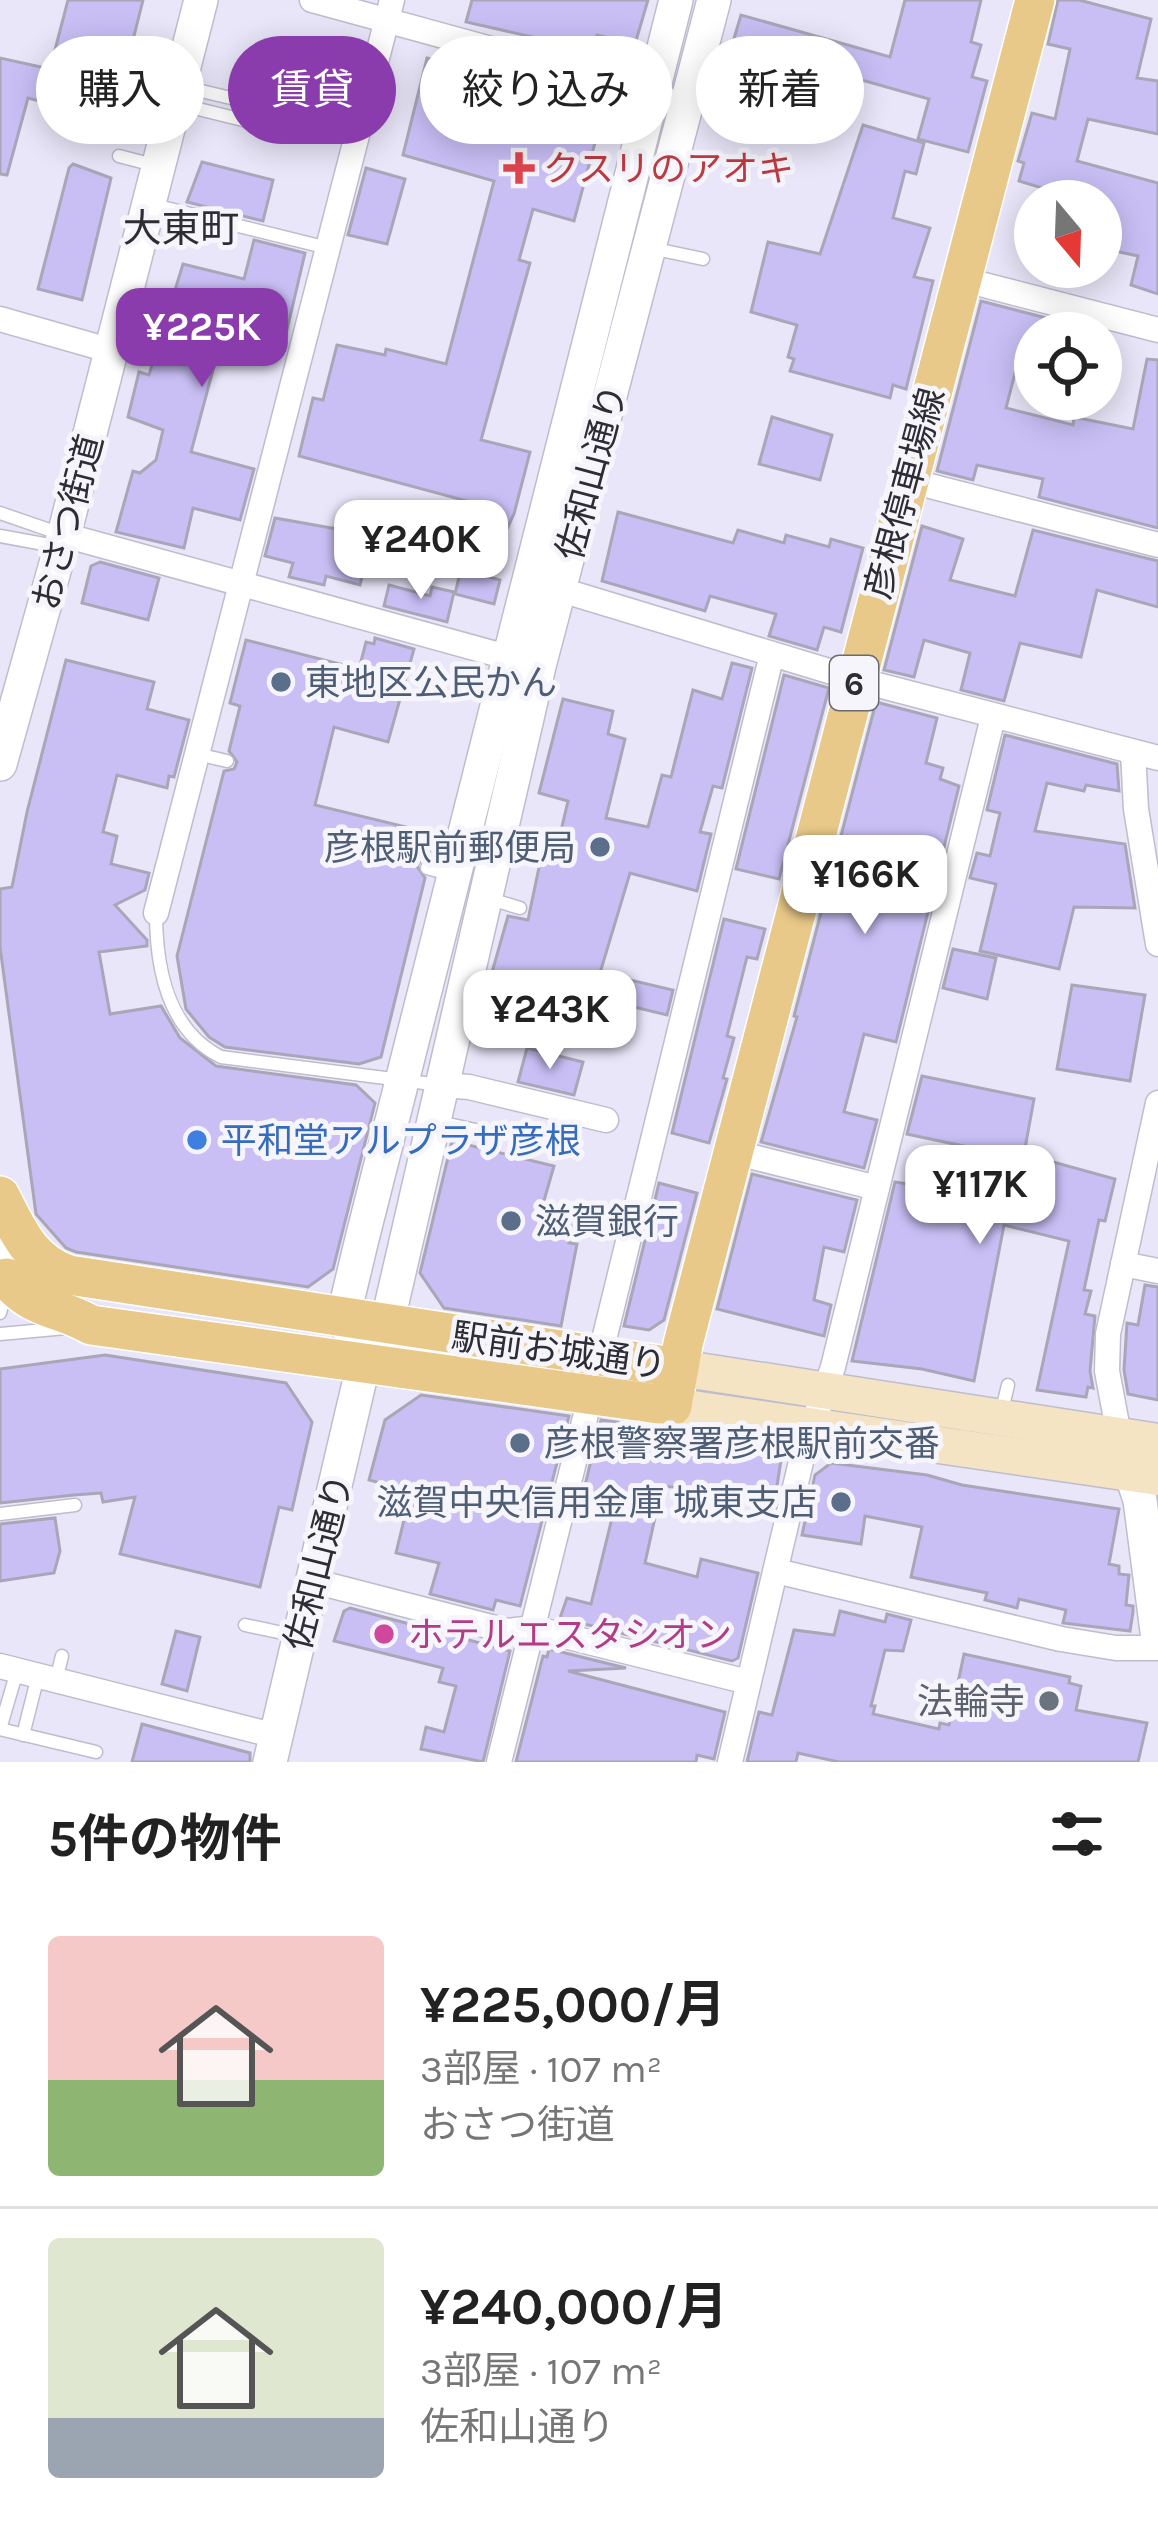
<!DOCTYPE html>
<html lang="ja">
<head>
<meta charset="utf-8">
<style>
  body { margin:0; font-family:Karla,"Noto Sans JP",sans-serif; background:#f6f6f6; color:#222; height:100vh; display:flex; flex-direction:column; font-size:45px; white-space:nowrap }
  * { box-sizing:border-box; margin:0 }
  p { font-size:39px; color:#767676 }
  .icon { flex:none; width:66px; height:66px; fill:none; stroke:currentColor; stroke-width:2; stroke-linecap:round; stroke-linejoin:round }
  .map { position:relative; height:1762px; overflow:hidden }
  .panel { display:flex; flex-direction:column; background:#fff; flex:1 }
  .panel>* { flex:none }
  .banner { position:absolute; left:36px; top:36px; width:1086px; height:108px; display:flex; gap:24px }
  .needle { width:78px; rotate:161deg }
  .controls { position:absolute; left:1014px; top:180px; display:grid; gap:24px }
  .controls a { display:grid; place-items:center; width:108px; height:108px; border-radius:50%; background:#fff; box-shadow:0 6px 30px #0003; font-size:60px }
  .price { position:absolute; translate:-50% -102px; padding:0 27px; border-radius:24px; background:#fff; color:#222; font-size:39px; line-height:78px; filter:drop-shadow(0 3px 6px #0008) }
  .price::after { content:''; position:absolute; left:50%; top:72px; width:36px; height:27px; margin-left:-18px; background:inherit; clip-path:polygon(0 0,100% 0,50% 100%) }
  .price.active { background:#8a3cad; color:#fff }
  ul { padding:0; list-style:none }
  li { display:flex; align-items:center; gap:36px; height:300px; padding:0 48px }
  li+li { border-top:3px solid #e0e0e0 }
  li span { display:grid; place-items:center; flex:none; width:336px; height:240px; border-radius:12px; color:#555 }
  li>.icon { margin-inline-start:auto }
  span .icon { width:144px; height:144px; fill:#fffc; stroke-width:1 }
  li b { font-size:51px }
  h2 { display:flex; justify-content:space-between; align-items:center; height:144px; padding:0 48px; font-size:51px }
  .pill { padding:0 42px; border-radius:54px; background:#fff; box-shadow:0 6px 30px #0003; font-size:42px; line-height:108px }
  .pill.active { background:#8a3cad; color:#fff }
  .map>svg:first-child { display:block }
</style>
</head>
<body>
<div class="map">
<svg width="1158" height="1762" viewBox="0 0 1158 1762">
  <rect width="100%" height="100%" fill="#e9e6f9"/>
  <!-- building -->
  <g fill="#c9bff5" stroke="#a9a6b8" stroke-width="3">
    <path d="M 68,0 L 143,0 L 113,120 L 28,98 L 7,175 L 0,174 L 0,58 L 50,69 Z"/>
    <path d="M 472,0 L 648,0 L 635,44 L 597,35 L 591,56 L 553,47 L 555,42 L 466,22 Z"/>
    <path d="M 905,0 L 981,0 L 971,42 L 981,45 L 972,77 L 987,81 L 968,152 L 918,139 L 929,99 L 855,78 L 852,90 L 729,55 L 741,15 L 890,57 Z"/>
    <path d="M 1058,0 L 1079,0 L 1151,19 L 1137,78 L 1158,81 L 1158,134 L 1088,119 L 1077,161 L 1158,183 L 1158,294 L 1131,285 L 1138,256 L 1101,248 L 1101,201 L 1085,201 L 1019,181 L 1024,163 L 1018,161 L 1032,113 L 1055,119 L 1070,49 L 1048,44 Z"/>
    <path d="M 427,58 L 604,109 L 574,221 L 533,209 L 519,260 L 530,263 L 481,440 L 530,452 L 514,514 L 505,533 L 476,526 L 482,505 L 299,456 L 313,398 L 323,400 L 337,345 L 385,355 L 386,349 L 446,364 L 494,181 L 403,155 Z"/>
    <path d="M 863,125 L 924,143 L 916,174 L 905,171 L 893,218 L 930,228 L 914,277 L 933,281 L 906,389 L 893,385 L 890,398 L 790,371 L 794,359 L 788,357 L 797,325 L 751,312 L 768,242 L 820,254 Z"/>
    <path d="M 202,162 L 273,180 L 263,221 L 187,202 Z"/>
    <path d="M 73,164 L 111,178 L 82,300 L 38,289 L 69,168 Z"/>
    <path d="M 366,168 L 405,179 L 387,244 L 348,235 Z"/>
    <path d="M 254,240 L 305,253 L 282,351 L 222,336 L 191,452 L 254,469 L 240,520 L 193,508 L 184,548 L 116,532 L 133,471 L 140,473 L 156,460 L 163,430 L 128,417 L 139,372 L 149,375 L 183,264 L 244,279 Z"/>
    <path d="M 981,301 L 1104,333 L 1035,333 L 1033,354 L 1021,350 L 1006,408 L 1073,425 L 1074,417 L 1133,429 L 1147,359 L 1158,360 L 1158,528 L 1039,497 L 1043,479 L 977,465 L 973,480 L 937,471 Z"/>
    <path d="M 772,417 L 832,435 L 820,480 L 759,464 Z"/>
    <path d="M 618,512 L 733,543 L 738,530 L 784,543 L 786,535 L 829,547 L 831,539 L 863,548 L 841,632 L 824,627 L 817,650 L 769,636 L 776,614 L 710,596 L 705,611 L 602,581 Z"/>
    <path d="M 275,518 L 337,529 L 336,533 L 370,543 L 360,585 L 326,576 L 324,585 L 289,577 L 293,563 L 265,556 Z"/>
    <path d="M 922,526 L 963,539 L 950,580 L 1015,596 L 1033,530 L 1158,561 L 1158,607 L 1097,590 L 1081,657 L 1020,643 L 1004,701 L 961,690 L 970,653 L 924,640 L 914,677 L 884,670 Z"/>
    <path d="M 100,562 L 159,578 L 148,620 L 82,603 L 91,566 Z"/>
    <path d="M 461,569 L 500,580 L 494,604 L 455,594 Z"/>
    <path d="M 389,585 L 430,596 L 432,587 L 454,592 L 447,622 L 384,606 Z"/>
    <path d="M 375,638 L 414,649 L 388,742 L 334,727 L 315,805 L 435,834 L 430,858 L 421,860 L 417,866 L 425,878 L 381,1057 L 359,1064 L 225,1047 L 209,1037 L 186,1009 L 177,956 L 224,771 L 234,769 L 237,762 L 229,751 L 240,706 L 230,703 L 246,640 L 359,669 L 366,642 L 374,644 Z"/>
    <path d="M 66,660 L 154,682 L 147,709 L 189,720 L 174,777 L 169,776 L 167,788 L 117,775 L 103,832 L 117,836 L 111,864 L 149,873 L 145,890 L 115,905 L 147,940 L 147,946 L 99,952 L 110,1014 L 161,1006 L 180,1038 L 216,1066 L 356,1085 L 375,1103 L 333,1269 L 308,1287 L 76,1252 L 66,1248 L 36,1214 L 0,947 L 0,889 L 12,887 L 27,812 Z"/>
    <path d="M 732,663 L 752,668 L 722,788 L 713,786 L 700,832 L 711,834 L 697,891 L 630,873 L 600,973 L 673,990 L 667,1015 L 593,997 L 590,1006 L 489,983 L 508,916 L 528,920 L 542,853 L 555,856 L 568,801 L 539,793 L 563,699 L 613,711 L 608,734 L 625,739 L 606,818 L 648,827 L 662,775 L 671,777 L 693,690 L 722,699 Z"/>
    <path d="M 784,675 L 829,688 L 779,879 L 736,869 Z"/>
    <path d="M 876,702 L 937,718 L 926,763 L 943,768 L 940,779 L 959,786 L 896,1042 L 864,1034 L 844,1112 L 877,1120 L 864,1168 L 761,1142 L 797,1017 L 794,1016 Z"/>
    <path d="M 1005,735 L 1117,764 L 1119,791 L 1086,785 L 1084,791 L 1047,783 L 1035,831 L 1125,844 L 1135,908 L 1074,907 L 1059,969 L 980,951 L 996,884 L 970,878 L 977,853 L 990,856 L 1000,813 L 987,810 Z"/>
    <path d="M 724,919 L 765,929 L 757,959 L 747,957 L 727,1036 L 734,1038 L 723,1078 L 727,1079 L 709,1143 L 672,1133 Z"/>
    <path d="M 953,949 L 996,958 L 987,999 L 943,988 Z"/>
    <path d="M 1072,985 L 1145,995 L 1130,1081 L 1057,1069 Z"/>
    <path d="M 527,1048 L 583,1062 L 574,1095 L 518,1082 Z"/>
    <path d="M 922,1076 L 1034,1099 L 1024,1154 L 1115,1179 L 1105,1221 L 1099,1220 L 1084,1290 L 1091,1291 L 1085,1314 L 1095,1316 L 1090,1371 L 1093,1388 L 1088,1387 L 1086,1397 L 1037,1390 L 1069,1241 L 1004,1225 L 974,1381 L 922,1369 L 852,1361 L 895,1182 L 914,1185 L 912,1193 L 993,1211 L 1006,1155 L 907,1134 Z"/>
    <path d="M 452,1141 L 554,1166 L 543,1204 L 577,1213 L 569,1243 L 577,1244 L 561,1326 L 444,1308 L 420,1273 Z"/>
    <path d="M 752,1174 L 857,1200 L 844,1252 L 824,1247 L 814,1300 L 831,1305 L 824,1336 L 717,1309 Z"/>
    <path d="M 659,1183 L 697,1193 L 664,1320 L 649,1330 L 624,1326 Z"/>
    <path d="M 1145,1285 L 1158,1287 L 1158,1400 L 1128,1394 L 1124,1370 L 1127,1323 L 1138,1325 Z"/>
    <path d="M 105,1355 L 286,1383 L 312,1422 L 292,1510 L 279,1507 L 260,1587 L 120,1554 L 135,1497 L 103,1502 L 101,1493 L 74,1495 L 0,1503 L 0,1369 Z"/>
    <path d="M 421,1395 L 569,1416 L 520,1606 L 496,1600 L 493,1610 L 430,1594 L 439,1563 L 396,1553 L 411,1491 L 369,1480 L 385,1420 Z"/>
    <path d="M 601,1420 L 741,1439 L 740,1449 L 782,1453 L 774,1506 L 727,1501 L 727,1492 L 662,1486 L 645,1563 L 697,1577 L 701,1559 L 758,1573 L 738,1658 L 732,1661 L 560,1618 L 567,1598 L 591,1604 L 612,1518 L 579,1510 Z"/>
    <path d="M 831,1463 L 927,1475 L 962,1485 L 1119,1509 L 1109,1564 L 1119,1566 L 1119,1574 L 1129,1575 L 1126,1605 L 1133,1606 L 1133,1612 L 1130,1631 L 1063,1623 L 1066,1610 L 1019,1599 L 1017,1608 L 985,1600 L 987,1593 L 911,1577 L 922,1527 L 865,1516 L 861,1544 L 802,1535 L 815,1475 Z"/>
    <path d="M 55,1518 L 60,1551 L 54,1573 L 0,1581 L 0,1524 Z"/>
    <path d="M 350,1608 L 510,1651 L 483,1762 L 421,1749 L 426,1727 L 444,1732 L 456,1686 L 439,1682 L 443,1668 L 334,1641 L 344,1611 Z"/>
    <path d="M 840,1611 L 885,1622 L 887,1614 L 911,1620 L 903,1651 L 885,1650 L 871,1706 L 875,1706 L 873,1714 L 939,1729 L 940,1723 L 949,1725 L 964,1654 L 1070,1677 L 1069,1683 L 1081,1686 L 1076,1710 L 1147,1723 L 1138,1762 L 839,1762 L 798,1753 L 796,1762 L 747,1762 L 759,1712 L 772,1715 L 794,1630 L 834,1635 Z"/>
    <path d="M 176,1631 L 200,1637 L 187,1691 L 162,1684 Z"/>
    <path d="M 549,1649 L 626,1668 L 568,1671 L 725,1712 L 714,1759 L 697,1755 L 696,1762 L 516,1762 L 543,1656 L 547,1657 Z"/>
    <path d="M 142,1724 L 250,1753 L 250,1762 L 132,1762 Z"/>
  </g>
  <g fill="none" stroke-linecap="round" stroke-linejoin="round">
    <!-- service casing -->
    <g stroke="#bfbcce" stroke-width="15">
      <g id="service">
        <path d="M 315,84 L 366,98"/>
        <path d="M 180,86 L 252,103"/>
        <path d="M 311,103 L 362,116"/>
        <path d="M 178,104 L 247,121"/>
        <path d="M 119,156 L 157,166"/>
        <path d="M 154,205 L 328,248"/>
        <path d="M 651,248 L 703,259"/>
        <path d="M 0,513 L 61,534"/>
        <path d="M 0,536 L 60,547"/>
        <path d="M 197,754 L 227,761"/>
        <path d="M 427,868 L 452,875"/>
        <path d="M 487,898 L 520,908"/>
        <path d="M 156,913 C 156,968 167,1030 221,1057 L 440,1085"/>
        <path d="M 461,1010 L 484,1016"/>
        <path d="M 435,1121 L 480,1131"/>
        <path d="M 0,1313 L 6,1291"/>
        <path d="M 0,1334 L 66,1328"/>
        <path d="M 1001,1414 L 1008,1385"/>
        <path d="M 0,1514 L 75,1505"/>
        <path d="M 245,1625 L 297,1636"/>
        <path d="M 56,1680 L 62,1656"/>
        <path d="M 0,1729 L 96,1752"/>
        <path d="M 0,1729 L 17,1671"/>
        <path d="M 23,1735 L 38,1676"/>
      </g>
    </g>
    <!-- minor casing -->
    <g stroke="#bfbcce" stroke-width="27">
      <g id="minor">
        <path d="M 312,0 L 663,96"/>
        <path d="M 961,279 L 1158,330"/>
        <path d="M 0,319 L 112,351"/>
        <path d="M 907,480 L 1158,545"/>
        <path d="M 64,535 L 525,662"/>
        <path d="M 548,586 L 855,679 L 1158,758"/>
        <path d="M 1133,752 L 1136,809 L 1158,944"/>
        <path d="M 156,913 L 392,0"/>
        <path d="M 442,1085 L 469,1087 L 606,1120"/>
        <path d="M 733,1152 L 877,1188"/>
        <path d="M 1123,1264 L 1158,1271"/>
        <path d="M 600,1356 L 772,654"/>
        <path d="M 1119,1435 L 1107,1371 L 1108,1334 L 1158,1103"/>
        <path d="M 776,1571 L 1061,1639 L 1116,1648 L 1158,1648"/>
        <path d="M 313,1581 L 507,1631 L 533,1628 L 748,1682"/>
        <path d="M 0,1666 L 276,1736"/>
        <path d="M 499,1762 L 591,1394"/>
        <path d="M 730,1762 L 804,1449 L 833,1367 L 993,717"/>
      </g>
    </g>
    <!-- tertiary casing -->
    <g stroke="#bfbcce" stroke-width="36">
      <g id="tertiary">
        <path d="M 0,764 L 64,535 L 201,0"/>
        <path d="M 0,1244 L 7,1278"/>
        <path d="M 353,1338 L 343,1318 L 362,1239 L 676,0"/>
        <path d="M 1124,1452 L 1140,1500 L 1158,1639"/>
        <path d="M 270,1762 L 364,1362 L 387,1324 L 539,666 L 714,0"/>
      </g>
    </g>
    <!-- secondary casing -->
    <g stroke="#bfbcce" stroke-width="39">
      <g id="secondary">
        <path d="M 679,1368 L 1158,1442"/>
        <path d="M 672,1406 L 1158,1477"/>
      </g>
    </g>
    <!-- primary casing -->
    <g stroke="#fff" stroke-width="42">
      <g id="primary">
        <path d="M 0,1196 C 18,1231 30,1262 69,1275 L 679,1368"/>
        <path d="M 7,1278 C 30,1309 60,1307 91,1325 L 672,1406 L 683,1344 L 1035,0"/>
      </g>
    </g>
    <!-- service -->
    <use href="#service" stroke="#fff" stroke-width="12"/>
    <!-- minor -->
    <use href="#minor" stroke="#fff" stroke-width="24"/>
    <!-- tertiary -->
    <use href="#tertiary" stroke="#fff" stroke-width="33"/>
    <!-- secondary -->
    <use href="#secondary" stroke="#f4e4c4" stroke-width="36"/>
    <!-- primary -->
    <use href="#primary" stroke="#e9c989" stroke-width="39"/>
  </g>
  <!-- markers -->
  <path fill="#e0444e" stroke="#f6f5fc" stroke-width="4.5" d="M513 150h12v12h12v12h-12v12h-12v-12h-12v-12h12z"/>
  <g fill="#5c6f8a" stroke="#f6f5fc" stroke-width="4.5">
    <circle cx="281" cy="682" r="12"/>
    <circle cx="600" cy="847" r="12"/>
    <circle cx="511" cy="1221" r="12"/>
    <circle cx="520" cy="1443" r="12"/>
    <circle cx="841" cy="1502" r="12"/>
  </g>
  <circle fill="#3f7fe0" stroke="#f6f5fc" stroke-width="4.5" cx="197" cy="1140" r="12"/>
  <circle fill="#d1479c" stroke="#f6f5fc" stroke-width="4.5" cx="384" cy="1634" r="12"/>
  <circle fill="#6b7280" stroke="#f6f5fc" stroke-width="4.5" cx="1049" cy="1701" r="12"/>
  <g text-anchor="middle" stroke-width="10" stroke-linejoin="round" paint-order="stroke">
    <!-- shield labels -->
    <rect fill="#f6f5fc" stroke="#6a6970" stroke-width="3" x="830" y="656" width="48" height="54" rx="9"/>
    <g font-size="33" font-weight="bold" fill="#2e2d34">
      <text x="854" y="695">6</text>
    </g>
    <!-- health labels -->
    <g font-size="36" fill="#be3a42" stroke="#f6f5fc" text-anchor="start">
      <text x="543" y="181">クスリのアオキ</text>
    </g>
    <!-- street labels -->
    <g font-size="36" fill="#2e2d34" stroke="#f6f5fc">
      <text transform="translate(591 472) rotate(-75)" y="13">佐和山通り</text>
      <text transform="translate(904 493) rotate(-75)" y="13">彦根停車場線</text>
      <text transform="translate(67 522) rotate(-75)" y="13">おさつ街道</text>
      <text transform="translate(559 1350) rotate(8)" y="13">駅前お城通り</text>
      <text transform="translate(318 1562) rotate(-76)" y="13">佐和山通り</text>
    </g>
    <!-- service labels -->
    <g font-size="36" fill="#4e5e75" stroke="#f6f5fc" text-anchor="start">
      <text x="305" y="695">東地区公民かん</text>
      <text x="576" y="860" text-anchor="end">彦根駅前郵便局</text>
      <text x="535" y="1234">滋賀銀行</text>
      <text x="544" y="1456">彦根警察署彦根駅前交番</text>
      <text x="817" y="1515" text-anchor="end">滋賀中央信用金庫 城東支店</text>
    </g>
    <!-- shop labels -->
    <g font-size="36" fill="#366cbe" stroke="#f6f5fc" text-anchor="start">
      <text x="221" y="1153">平和堂アルプラザ彦根</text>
    </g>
    <!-- hotel labels -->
    <g font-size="36" fill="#b23c85" stroke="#f6f5fc" text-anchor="start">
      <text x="408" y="1647">ホテルエスタシオン</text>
    </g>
    <!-- worship labels -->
    <g font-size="36" fill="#5b616d" stroke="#f6f5fc" text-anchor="end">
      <text x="1025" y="1714">法輪寺</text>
    </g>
    <!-- neighbourhood labels -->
    <g font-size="39" fill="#2e2d34" stroke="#f6f5fc">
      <text x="181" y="242">大東町</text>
    </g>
  </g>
</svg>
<div class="controls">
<a><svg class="needle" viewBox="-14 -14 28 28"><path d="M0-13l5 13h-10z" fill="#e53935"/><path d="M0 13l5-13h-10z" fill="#767676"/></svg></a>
<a><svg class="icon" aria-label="locate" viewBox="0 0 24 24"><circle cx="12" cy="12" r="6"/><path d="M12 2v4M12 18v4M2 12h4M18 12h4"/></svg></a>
</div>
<b class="price active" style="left:202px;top:390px">¥225K</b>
<b class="price" style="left:421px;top:602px">¥240K</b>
<b class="price" style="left:865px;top:937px">¥166K</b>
<b class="price" style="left:550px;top:1072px">¥243K</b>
<b class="price" style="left:980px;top:1247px">¥117K</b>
<div class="banner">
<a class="pill">購入</a>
<a class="pill active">賃貸</a>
<a class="pill">絞り込み</a>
<a class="pill">新着</a>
</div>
</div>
<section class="panel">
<h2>5件の物件<svg class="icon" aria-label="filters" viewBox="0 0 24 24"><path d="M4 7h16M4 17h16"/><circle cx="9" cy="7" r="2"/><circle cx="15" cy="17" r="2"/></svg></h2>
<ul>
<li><span style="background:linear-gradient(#f6c9c9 60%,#8fb573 0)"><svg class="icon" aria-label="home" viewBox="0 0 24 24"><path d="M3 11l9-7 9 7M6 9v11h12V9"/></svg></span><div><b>¥225,000/月</b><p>3部屋 · 107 m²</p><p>おさつ街道</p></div></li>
<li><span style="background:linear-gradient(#dfe7d0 75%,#9aa5b1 0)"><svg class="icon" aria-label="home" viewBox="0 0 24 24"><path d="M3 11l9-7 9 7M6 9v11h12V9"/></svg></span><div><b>¥240,000/月</b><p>3部屋 · 107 m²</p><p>佐和山通り</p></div></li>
</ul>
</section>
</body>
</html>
